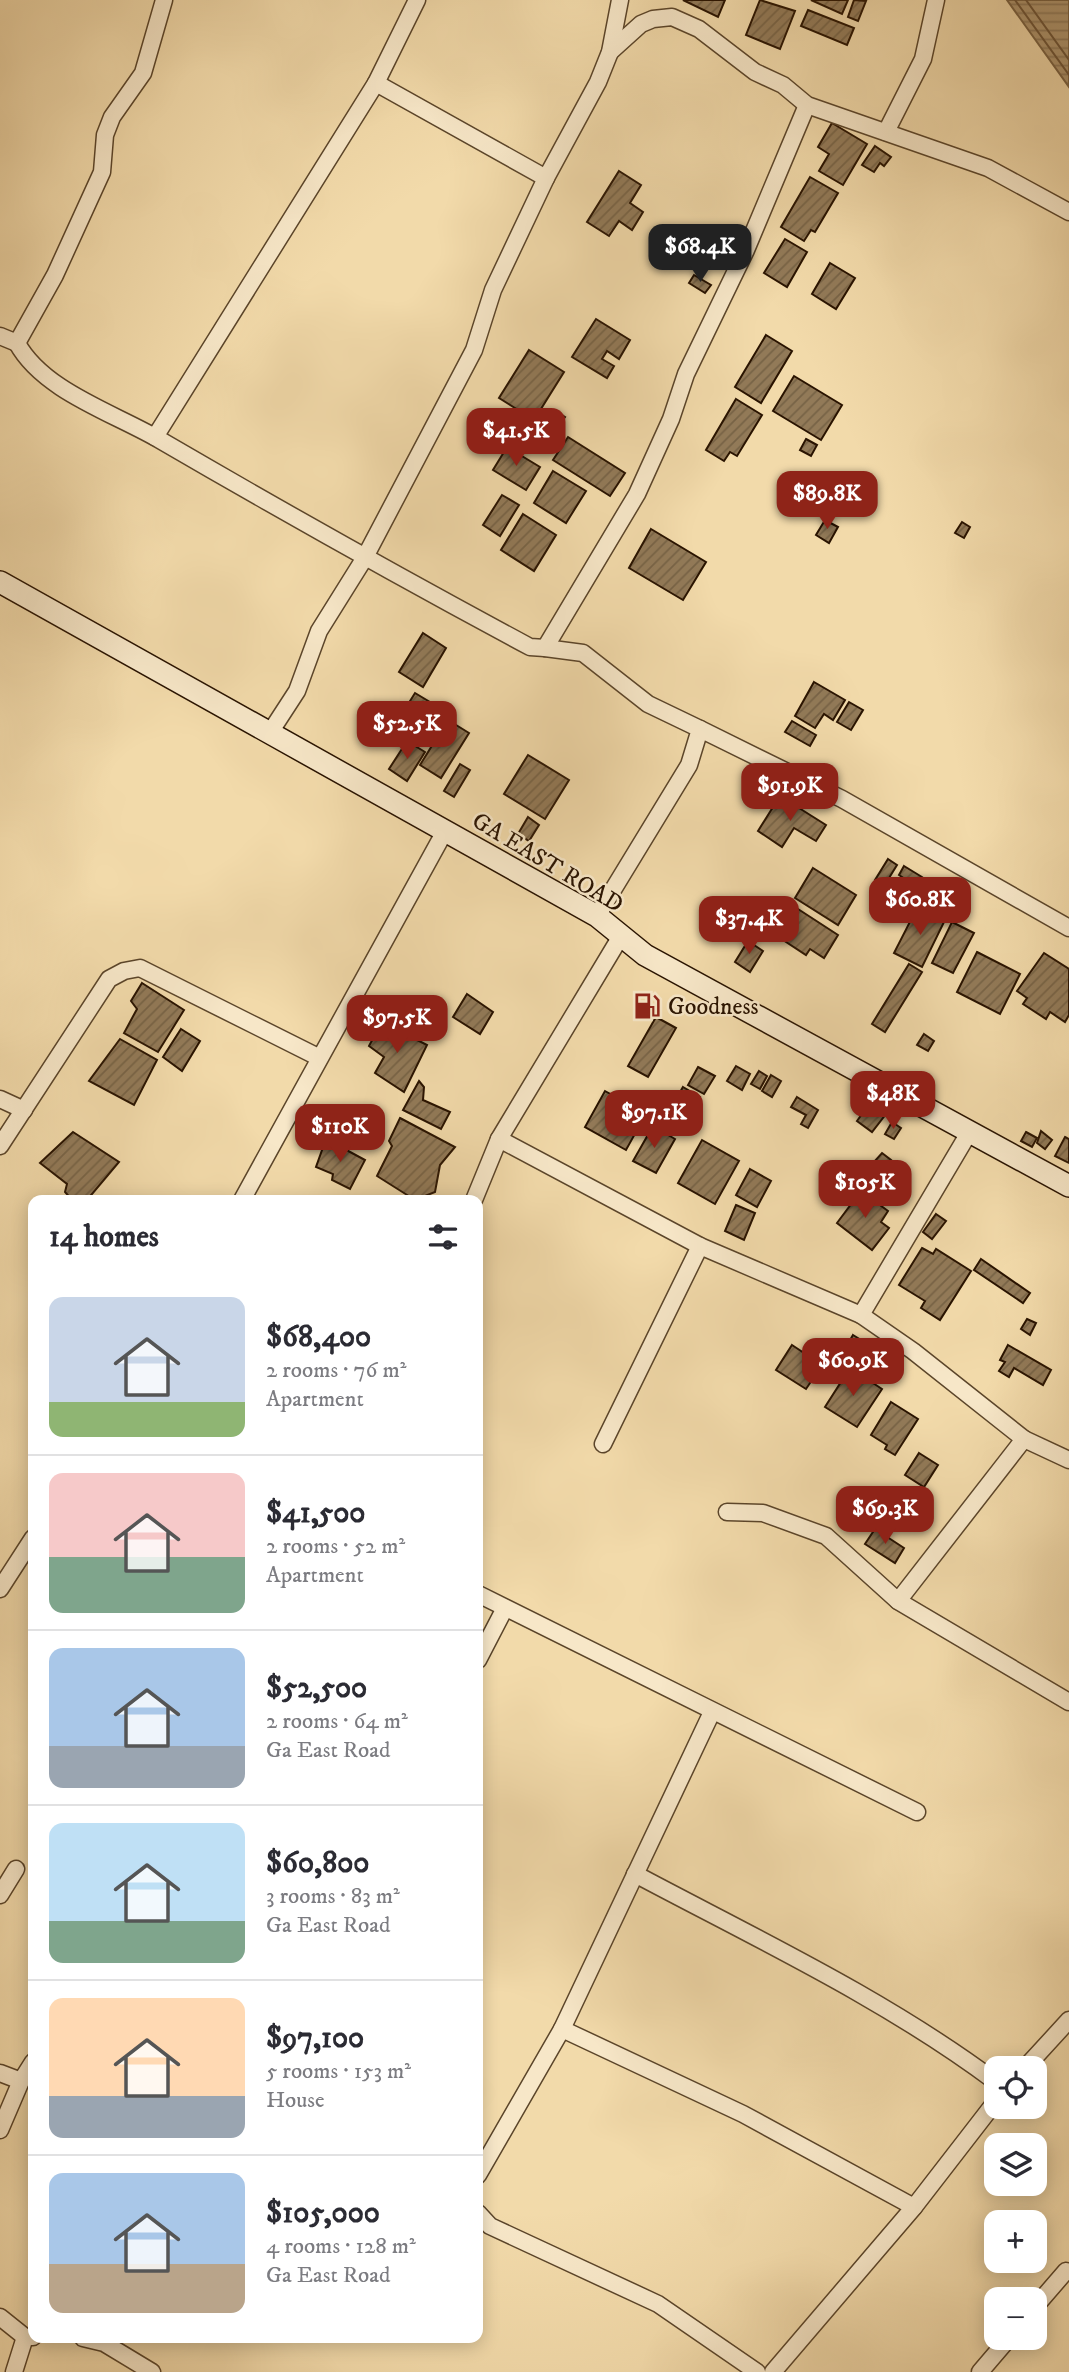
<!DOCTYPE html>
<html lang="en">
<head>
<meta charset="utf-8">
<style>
  body { margin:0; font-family:"IM FELL DW Pica",serif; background:#f7f7f7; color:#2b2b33; height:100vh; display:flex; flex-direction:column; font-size:26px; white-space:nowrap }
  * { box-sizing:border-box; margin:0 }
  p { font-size:23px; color:#7c7c81 }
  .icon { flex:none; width:38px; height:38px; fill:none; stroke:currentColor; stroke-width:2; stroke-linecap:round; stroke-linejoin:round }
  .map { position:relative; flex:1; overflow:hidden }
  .side { position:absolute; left:28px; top:1195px; width:455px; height:1148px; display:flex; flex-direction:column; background:#fff; border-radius:14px; box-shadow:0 4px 18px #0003 }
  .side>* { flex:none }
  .buttons { position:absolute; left:984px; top:2056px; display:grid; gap:14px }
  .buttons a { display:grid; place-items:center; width:63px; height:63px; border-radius:14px; background:#fff; box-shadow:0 4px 18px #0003; font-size:35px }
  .price { position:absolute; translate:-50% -60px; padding:0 16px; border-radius:14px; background:#8f2418; color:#fff; font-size:23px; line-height:46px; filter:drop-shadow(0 2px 4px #0008) }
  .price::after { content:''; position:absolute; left:50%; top:42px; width:21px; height:16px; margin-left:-10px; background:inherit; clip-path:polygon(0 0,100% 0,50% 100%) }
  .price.selected { background:#222; color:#fff }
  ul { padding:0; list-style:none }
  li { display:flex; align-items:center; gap:21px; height:175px; padding:0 21px }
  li+li { border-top:2px solid #e1e1e2 }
  li span { display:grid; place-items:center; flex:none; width:196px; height:140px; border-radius:14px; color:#555 }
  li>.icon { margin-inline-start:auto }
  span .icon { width:84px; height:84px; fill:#fffc; stroke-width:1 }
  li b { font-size:30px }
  h2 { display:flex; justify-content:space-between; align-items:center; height:84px; padding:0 21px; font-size:30px }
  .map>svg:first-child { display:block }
</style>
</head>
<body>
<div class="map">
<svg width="1069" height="2372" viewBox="0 0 1069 2372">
  <defs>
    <pattern id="water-rules" width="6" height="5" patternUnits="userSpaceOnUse" patternTransform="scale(1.75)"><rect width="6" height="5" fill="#ae9670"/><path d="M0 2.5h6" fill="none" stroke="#8e795a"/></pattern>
    <pattern id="building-hatch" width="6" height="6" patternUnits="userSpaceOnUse" patternTransform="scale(1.75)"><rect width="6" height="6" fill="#927a58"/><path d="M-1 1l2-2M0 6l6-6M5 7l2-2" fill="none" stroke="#776346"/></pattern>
  </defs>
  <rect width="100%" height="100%" fill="#f2daaa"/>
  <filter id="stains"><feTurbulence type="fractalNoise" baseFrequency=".00286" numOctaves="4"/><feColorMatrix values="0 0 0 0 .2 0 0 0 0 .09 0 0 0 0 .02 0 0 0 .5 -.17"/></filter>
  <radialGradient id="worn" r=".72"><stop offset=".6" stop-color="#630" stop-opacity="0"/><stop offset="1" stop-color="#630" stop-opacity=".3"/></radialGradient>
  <!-- water -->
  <path fill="url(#water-rules)" stroke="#796243" stroke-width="2" d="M 1007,0 L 1069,0 L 1069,87 Z"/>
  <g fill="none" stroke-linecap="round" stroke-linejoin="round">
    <!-- shore -->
    <g stroke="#6c5438" stroke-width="2">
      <path d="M 1015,0 L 1069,75"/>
      <path d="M 1026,0 L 1069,60"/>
    </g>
  </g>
  <!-- building -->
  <g fill="url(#building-hatch)" stroke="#291300" stroke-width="2">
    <path d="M 683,0 L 725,0 L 718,17 Z"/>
    <path d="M 760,0 L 795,11 L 780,49 L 746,35 Z"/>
    <path d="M 811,0 L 848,0 L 842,14 Z"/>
    <path d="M 854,0 L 866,1 L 858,21 L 848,17 Z"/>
    <path d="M 808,10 L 854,28 L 847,45 L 801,26 Z"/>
    <path d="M 832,123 L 867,144 L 843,185 L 819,171 L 829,154 L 818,147 Z"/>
    <path d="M 875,146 L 891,157 L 884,166 L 880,163 L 874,172 L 862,165 Z"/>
    <path d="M 619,171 L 641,185 L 630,203 L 643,212 L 632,230 L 619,221 L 609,236 L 587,222 Z"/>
    <path d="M 810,177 L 838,193 L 815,232 L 811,230 L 804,241 L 781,227 Z"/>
    <path d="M 785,239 L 807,252 L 787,287 L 764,273 Z"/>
    <path d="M 830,263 L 855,278 L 836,309 L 812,294 Z"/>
    <path d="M 694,275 L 711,285 L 705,293 L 689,283 Z"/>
    <path d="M 596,319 L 630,340 L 619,359 L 607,351 L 602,359 L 614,366 L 607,378 L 572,357 Z"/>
    <path d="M 766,335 L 792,351 L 761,403 L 735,387 Z"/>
    <path d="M 529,350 L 564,372 L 534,420 L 499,398 Z"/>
    <path d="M 794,376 L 842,405 L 821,440 L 773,411 Z"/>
    <path d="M 736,399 L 762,415 L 737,456 L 730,452 L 724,461 L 706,450 Z"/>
    <path d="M 554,410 L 565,417 L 557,429 L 546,422 Z"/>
    <path d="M 568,437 L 625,473 L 610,496 L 553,460 Z"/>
    <path d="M 806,439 L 817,445 L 811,456 L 800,450 Z"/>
    <path d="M 507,447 L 540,467 L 526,490 L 493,470 Z"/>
    <path d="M 553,471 L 586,491 L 566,523 L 534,503 Z"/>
    <path d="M 502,495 L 519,505 L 500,536 L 483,525 Z"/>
    <path d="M 523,514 L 556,535 L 534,571 L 501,550 Z"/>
    <path d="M 825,520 L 838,527 L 829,543 L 816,535 Z"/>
    <path d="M 962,522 L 970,527 L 964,538 L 955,533 Z"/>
    <path d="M 651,529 L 706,562 L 683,600 L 629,568 Z"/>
    <path d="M 423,633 L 446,648 L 423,687 L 399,672 Z"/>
    <path d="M 814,682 L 845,700 L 833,720 L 824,714 L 815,728 L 795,716 Z"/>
    <path d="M 415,693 L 440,708 L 427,729 L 402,714 Z"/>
    <path d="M 849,702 L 863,710 L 851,730 L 837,722 Z"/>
    <path d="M 448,720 L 469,733 L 441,778 L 420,765 Z"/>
    <path d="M 792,721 L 816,735 L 810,746 L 785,732 Z"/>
    <path d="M 407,741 L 425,752 L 407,781 L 389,769 Z"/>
    <path d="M 528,755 L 569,780 L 545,819 L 504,794 Z"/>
    <path d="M 460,764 L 470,770 L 454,797 L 444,791 Z"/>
    <path d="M 780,796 L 826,825 L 816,841 L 794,828 L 782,847 L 758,831 Z"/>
    <path d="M 528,817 L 539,825 L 529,841 L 518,834 Z"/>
    <path d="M 888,859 L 897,865 L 884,886 L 875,880 Z"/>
    <path d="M 904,866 L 922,877 L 917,887 L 899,875 Z"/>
    <path d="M 813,868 L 856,895 L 838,925 L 795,898 Z"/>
    <path d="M 918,906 L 945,920 L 922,967 L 894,953 Z"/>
    <path d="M 798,909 L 838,935 L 824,958 L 810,949 L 806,955 L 780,938 Z"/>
    <path d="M 952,922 L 974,933 L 953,973 L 932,963 Z"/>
    <path d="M 748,941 L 763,951 L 750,972 L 735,962 Z"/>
    <path d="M 977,952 L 1020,974 L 1000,1014 L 957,992 Z"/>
    <path d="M 1044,953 L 1069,969 L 1069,1015 L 1065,1022 L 1050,1012 L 1046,1019 L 1023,1004 L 1027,998 L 1017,991 Z"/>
    <path d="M 909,964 L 922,972 L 885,1032 L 872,1024 Z"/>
    <path d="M 142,983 L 184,1010 L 158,1052 L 124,1033 L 137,1009 L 131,1001 Z"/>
    <path d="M 467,994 L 493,1012 L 480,1034 L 453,1017 Z"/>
    <path d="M 656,1017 L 676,1028 L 648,1077 L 628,1066 Z"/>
    <path d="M 382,1022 L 427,1045 L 404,1092 L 375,1073 L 384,1057 L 369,1046 Z"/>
    <path d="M 181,1029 L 200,1041 L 182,1071 L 163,1057 Z"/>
    <path d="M 924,1034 L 934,1041 L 928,1051 L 917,1045 Z"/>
    <path d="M 120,1039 L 157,1060 L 134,1105 L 89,1081 Z"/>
    <path d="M 736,1066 L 750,1074 L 742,1090 L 727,1081 Z"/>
    <path d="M 698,1067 L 715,1076 L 704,1094 L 688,1085 Z"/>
    <path d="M 759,1071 L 767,1076 L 760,1089 L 751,1084 Z"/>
    <path d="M 771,1075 L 781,1081 L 772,1097 L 762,1091 Z"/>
    <path d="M 419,1081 L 424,1087 L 423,1100 L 450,1112 L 441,1129 L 403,1110 Z"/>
    <path d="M 683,1087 L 700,1097 L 692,1111 L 675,1101 Z"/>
    <path d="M 605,1091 L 646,1114 L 626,1150 L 585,1127 Z"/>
    <path d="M 797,1097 L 818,1110 L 808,1128 L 801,1124 L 806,1115 L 791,1107 Z"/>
    <path d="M 870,1103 L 886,1114 L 872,1132 L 857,1121 Z"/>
    <path d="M 400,1118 L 455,1147 L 440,1165 L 435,1192 L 415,1200 L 377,1176 L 392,1146 L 389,1141 Z"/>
    <path d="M 892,1122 L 901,1128 L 894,1139 L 885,1134 Z"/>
    <path d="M 653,1126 L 675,1139 L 656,1173 L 633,1161 Z"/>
    <path d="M 1041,1131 L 1052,1140 L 1045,1149 L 1037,1143 Z"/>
    <path d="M 73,1132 L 119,1162 L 87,1200 L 72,1200 L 65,1192 L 67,1184 L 40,1163 Z"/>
    <path d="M 1026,1132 L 1037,1138 L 1032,1147 L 1021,1141 Z"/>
    <path d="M 1065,1137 L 1069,1139 L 1069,1163 L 1055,1156 Z"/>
    <path d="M 326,1139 L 365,1160 L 350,1189 L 332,1180 L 333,1174 L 316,1167 Z"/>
    <path d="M 702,1140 L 739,1161 L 715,1204 L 678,1183 Z"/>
    <path d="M 882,1153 L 891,1160 L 874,1180 L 865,1172 Z"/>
    <path d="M 750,1169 L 771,1181 L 757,1207 L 736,1195 Z"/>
    <path d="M 861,1191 L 888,1211 L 881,1222 L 889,1228 L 872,1250 L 837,1223 Z"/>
    <path d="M 736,1205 L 755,1213 L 744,1240 L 725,1231 Z"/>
    <path d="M 936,1214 L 946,1221 L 932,1239 L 923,1232 Z"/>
    <path d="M 922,1248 L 933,1254 L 936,1249 L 971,1271 L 940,1320 L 921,1308 L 925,1301 L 899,1285 Z"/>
    <path d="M 981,1259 L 1030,1293 L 1023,1303 L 974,1270 Z"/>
    <path d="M 1027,1319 L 1036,1323 L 1030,1335 L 1021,1329 Z"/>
    <path d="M 853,1335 L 879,1351 L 870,1365 L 845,1349 Z"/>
    <path d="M 792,1345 L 822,1365 L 806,1389 L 776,1370 Z"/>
    <path d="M 1008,1345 L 1051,1370 L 1043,1385 L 1014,1368 L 1009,1377 L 999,1371 L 1005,1362 L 1000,1360 Z"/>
    <path d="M 850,1368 L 882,1389 L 857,1427 L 825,1407 Z"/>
    <path d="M 891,1402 L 918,1419 L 895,1455 L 885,1449 L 887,1445 L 871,1435 Z"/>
    <path d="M 919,1453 L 938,1465 L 924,1487 L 905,1475 Z"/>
    <path d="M 875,1529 L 904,1548 L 895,1563 L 865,1544 Z"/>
  </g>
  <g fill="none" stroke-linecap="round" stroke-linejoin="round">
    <!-- street casing -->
    <g stroke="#5b452a" stroke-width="19">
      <g id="street">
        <path d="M 610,52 L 641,24 L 653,19 L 672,17 L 699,29 L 755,72 L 783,85 L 807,105 L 988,168 L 1069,212"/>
        <path d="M 376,83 L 546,178"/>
        <path d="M 886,132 L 923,59 L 936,0"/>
        <path d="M 0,336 L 17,343 L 55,275 L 102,172 L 105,135 L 112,117 L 143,73 L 164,0"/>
        <path d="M 17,343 C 43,391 114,413 160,440 C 282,511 405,580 530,647 L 545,648"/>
        <path d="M 155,437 L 376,83 L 417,0"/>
        <path d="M 700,729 L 842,799 L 1069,928"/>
        <path d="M 271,731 L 297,691 L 319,631 L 364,559 L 474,350 L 493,290 L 546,178 L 598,82 L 610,52 L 620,0"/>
        <path d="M 597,916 L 689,765 L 700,729 L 648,704 L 583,653 L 545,648 L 637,494 L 671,419 L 686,374 L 746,250 L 807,105"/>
        <path d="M 0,1099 L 24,1110"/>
        <path d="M 499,1139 L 700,1246 L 861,1315"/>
        <path d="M 0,1146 L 109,979 L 124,971 L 140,968 L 318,1057"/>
        <path d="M 242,1200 L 445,831"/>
        <path d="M 474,1200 L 499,1139 L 621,936"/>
        <path d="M 1024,1439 L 1069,1460"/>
        <path d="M 603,1444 L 700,1246"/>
        <path d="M 727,1512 L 763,1513 L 826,1536 L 898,1601 L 1069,1702"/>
        <path d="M 0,1589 L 33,1538"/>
        <path d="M 478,1594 L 917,1812"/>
        <path d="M 898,1601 L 1024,1439 L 913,1351 L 861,1315 L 970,1131"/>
        <path d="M 478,1660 L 505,1608"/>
        <path d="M 712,1712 L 562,2029 L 743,2114 L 914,2207"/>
        <path d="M 635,1874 C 757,1939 885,1999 996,2082"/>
        <path d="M 0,1895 L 16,1869"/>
        <path d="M 1025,2068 L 1069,2020"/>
        <path d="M 0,2073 L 21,2081"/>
        <path d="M 0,2130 L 21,2081 L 33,2062"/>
        <path d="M 478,2175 L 562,2029"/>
        <path d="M 478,2213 L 490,2226 L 658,2304 L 757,2372"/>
        <path d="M 1034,2308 L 1066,2271"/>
        <path d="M 0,2317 L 25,2337 L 33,2337"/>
        <path d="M 83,2338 L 104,2343 L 152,2372"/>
        <path d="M 14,2372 L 25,2337"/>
        <path d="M 773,2372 L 914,2207 L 996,2101"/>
        <path d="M 980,2372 L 1009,2338"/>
      </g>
    </g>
    <!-- secondary casing -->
    <g stroke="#291300" stroke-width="24">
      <path id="secondary" d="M 0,582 L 597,916 L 645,955 L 1069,1186"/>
    </g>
    <!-- street -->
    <use href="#street" stroke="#f7e7c8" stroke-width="16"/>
    <!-- secondary -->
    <use href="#secondary" stroke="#f7e7c8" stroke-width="21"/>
  </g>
  <!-- icons -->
  <defs>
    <g id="fuel-bare" transform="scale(2.1)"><path d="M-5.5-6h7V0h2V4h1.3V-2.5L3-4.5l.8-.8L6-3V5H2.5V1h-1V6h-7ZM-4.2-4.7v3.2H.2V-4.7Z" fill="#8f2418" stroke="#f7e7c8" stroke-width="2.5" paint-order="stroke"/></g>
  </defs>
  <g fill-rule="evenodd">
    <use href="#fuel-bare" x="647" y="1006"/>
  </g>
  <g text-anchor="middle" stroke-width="5" stroke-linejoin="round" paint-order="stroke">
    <!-- street labels -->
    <g font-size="24" fill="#291300" stroke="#f7e7c8">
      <text transform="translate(548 862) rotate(31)" y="8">GA EAST ROAD</text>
    </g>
    <!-- poi labels -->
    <g font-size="24" fill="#291300" stroke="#f7e7c8" text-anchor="start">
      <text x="668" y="1014">Goodness</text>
    </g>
  </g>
  <rect width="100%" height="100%" filter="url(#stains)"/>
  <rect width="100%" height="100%" fill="url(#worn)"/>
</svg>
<div class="buttons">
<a><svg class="icon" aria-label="locate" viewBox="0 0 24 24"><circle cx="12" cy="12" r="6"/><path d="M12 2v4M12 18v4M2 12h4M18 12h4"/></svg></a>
<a><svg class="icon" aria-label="layers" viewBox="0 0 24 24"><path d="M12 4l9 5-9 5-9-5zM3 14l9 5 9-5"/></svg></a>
<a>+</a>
<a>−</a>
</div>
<b class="price selected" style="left:700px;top:284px">$68.4K</b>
<b class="price" style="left:516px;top:468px">$41.5K</b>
<b class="price" style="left:827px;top:531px">$89.8K</b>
<b class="price" style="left:407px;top:761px">$52.5K</b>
<b class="price" style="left:790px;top:823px">$91.9K</b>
<b class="price" style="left:920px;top:937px">$60.8K</b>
<b class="price" style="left:749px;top:956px">$37.4K</b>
<b class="price" style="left:397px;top:1055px">$97.5K</b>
<b class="price" style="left:893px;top:1131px">$48K</b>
<b class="price" style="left:654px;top:1150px">$97.1K</b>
<b class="price" style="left:340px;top:1164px">$110K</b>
<b class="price" style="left:865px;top:1220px">$105K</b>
<b class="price" style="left:853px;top:1398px">$60.9K</b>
<b class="price" style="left:885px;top:1546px">$69.3K</b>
<section class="side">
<h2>14 homes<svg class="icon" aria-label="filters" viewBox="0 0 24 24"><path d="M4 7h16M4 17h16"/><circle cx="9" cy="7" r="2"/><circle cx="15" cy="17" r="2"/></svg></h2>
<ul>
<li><span style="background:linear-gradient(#c9d6e8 75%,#8fb573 0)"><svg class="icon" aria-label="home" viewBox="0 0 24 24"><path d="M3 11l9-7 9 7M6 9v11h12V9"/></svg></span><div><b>$68,400</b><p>2 rooms · 76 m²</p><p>Apartment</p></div></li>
<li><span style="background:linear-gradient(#f6c9c9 60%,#7fa58c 0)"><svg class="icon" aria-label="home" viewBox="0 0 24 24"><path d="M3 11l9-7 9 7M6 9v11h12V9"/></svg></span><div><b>$41,500</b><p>2 rooms · 52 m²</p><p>Apartment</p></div></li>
<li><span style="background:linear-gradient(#a9c7e8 70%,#9aa5b1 0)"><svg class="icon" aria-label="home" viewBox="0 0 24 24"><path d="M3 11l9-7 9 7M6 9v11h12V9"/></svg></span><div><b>$52,500</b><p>2 rooms · 64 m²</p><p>Ga East Road</p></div></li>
<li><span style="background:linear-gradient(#bfe0f5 70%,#7fa58c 0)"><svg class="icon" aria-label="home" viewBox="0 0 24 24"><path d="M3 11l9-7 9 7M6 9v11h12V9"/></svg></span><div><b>$60,800</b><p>3 rooms · 83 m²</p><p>Ga East Road</p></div></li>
<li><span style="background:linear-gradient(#ffd9b3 70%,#9aa5b1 0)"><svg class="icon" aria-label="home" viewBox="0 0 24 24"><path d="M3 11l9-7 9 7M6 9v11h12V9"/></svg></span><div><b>$97,100</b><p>5 rooms · 153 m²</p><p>House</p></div></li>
<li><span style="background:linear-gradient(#a9c7e8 65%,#b9a48a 0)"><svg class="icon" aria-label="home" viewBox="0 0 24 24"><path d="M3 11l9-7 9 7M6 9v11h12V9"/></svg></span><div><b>$105,000</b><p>4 rooms · 128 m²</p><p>Ga East Road</p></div></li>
</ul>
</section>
</div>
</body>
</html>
